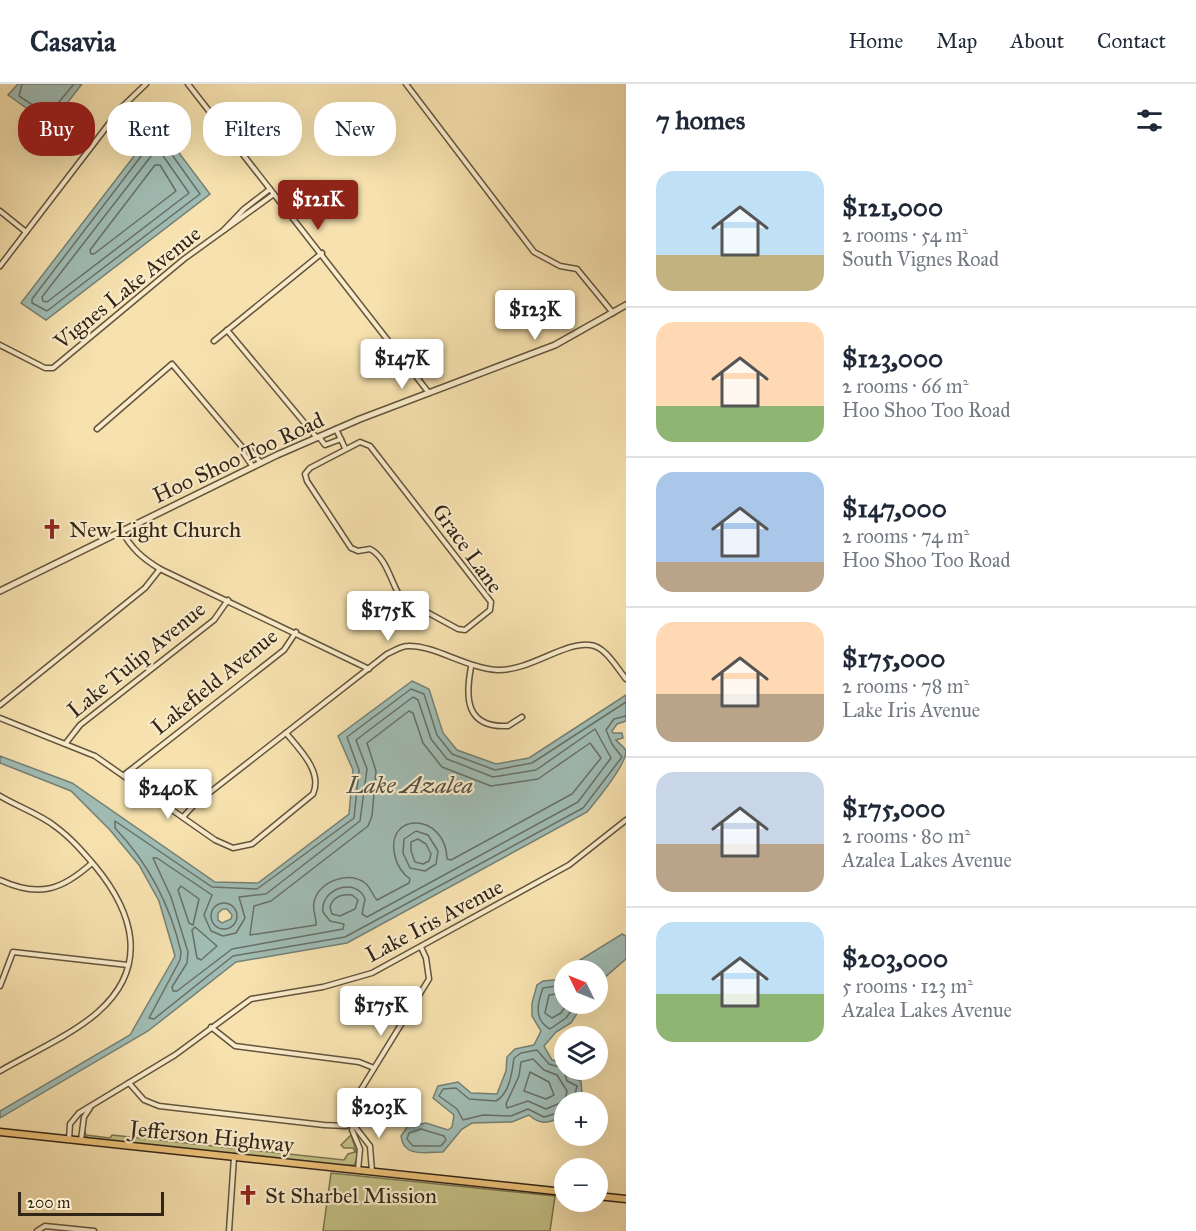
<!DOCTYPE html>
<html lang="en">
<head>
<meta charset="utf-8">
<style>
  body { margin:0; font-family:"IM FELL Great Primer",serif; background:#f6f6f7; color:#1f2937; height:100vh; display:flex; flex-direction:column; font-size:22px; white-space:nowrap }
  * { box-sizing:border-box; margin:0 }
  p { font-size:20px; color:#747a83 }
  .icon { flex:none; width:33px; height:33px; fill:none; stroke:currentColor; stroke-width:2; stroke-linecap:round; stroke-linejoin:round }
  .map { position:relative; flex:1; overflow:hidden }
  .panel { display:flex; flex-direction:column; background:#fff; width:570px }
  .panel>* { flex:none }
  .banner { position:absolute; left:18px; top:18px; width:518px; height:54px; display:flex; gap:12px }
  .needle { width:39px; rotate:313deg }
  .fabs { position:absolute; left:554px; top:876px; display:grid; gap:12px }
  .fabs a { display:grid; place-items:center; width:54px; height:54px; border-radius:50%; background:#fff; box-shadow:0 6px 24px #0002; font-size:30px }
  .scale { position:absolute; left:18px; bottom:15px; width:146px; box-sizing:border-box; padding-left:6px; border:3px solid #312517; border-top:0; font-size:16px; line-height:21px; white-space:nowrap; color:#312517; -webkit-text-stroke:4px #faeccb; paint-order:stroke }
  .price { position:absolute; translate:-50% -51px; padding:0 14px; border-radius:6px; background:#fff; color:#222; font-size:20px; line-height:39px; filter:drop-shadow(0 2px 3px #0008) }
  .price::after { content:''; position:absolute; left:50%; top:36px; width:18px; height:14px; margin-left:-9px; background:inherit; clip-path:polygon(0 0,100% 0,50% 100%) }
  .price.on { background:#8f2418; color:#fff }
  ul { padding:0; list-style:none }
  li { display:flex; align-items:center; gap:18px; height:150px; padding:0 30px }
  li+li { border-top:2px solid #e0e1e3 }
  li span { display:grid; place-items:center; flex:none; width:168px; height:120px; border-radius:18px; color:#555 }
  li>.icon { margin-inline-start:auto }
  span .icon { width:72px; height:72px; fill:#fffc; stroke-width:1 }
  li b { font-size:26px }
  h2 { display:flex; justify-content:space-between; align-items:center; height:72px; padding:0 30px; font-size:26px }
  .chip { padding:0 21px; border-radius:24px; background:#fff; box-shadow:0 6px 24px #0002; font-size:21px; line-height:54px }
  .chip.on { background:#8f2418; color:#fff }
  header { display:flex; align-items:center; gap:36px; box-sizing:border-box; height:84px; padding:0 30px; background:#fff; border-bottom:2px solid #e0e1e3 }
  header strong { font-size:28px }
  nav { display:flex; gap:33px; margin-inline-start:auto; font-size:21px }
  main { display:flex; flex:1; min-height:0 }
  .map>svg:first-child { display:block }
</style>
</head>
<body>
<header>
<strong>Casavia</strong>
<nav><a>Home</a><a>Map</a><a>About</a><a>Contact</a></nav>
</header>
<main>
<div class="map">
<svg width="626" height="1147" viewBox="0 0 626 1147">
  <rect width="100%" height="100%" fill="#f7e2af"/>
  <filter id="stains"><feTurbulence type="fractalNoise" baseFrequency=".00333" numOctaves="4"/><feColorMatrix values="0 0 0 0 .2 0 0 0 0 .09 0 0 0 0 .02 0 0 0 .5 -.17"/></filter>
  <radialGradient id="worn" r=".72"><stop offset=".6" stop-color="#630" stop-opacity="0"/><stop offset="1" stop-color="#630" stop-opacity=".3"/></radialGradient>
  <!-- green -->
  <g fill="#c4c186" stroke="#7a734e" stroke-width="1.5">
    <path d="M 84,1044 L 86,1051 L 110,1054 L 112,1051 L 344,1076 L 348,1070 L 355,1068 L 353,1064 L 344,1064 L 341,1061 L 351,1051 L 358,1073 L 354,1081 L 340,1082 L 89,1055 L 84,1050 Z"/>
    <path d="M 331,1089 L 555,1112 L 550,1147 L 323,1147 Z"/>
  </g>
  <!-- water -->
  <g fill="#a0bcb4" stroke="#748075" stroke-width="1.5" fill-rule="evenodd">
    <path d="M 18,0 L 82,0 L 50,41 L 8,11 Z"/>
    <path d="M 158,41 L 210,110 L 46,236 L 21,219 Z"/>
    <path d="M 412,597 L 429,605 L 443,649 L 457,666 L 496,680 L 529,674 L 626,611 L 626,637 L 617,640 L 612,647 L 613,649 L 622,649 L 623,654 L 616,656 C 619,660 624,662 626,667 C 626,682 596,717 587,728 L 347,859 L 236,878 L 148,947 L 0,1034 L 0,1027 L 130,951 L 175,872 L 159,817 L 139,781 L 110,746 L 71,707 L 0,679 L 0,672 L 72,699 L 215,798 L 258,799 L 349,730 L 353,686 L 338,652 ZM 227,825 L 232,831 L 231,835 L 222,839 L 218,836 L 218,829 L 223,825 Z"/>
    <path d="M 622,850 L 626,852 L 626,875 L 597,900 L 597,886 L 575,886 L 580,876 Z"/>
    <path d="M 564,895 L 564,920 L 583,920 L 571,939 L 556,948 L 544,962 L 552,976 L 562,978 L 564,986 L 569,986 L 572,994 L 581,997 L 582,1010 L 577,1018 L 564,1018 L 564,1031 C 551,1039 541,1042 529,1031 L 512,1038 L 472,1039 L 462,1045 L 443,1068 C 427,1068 403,1074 401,1052 L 408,1042 L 426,1039 L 448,1046 L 452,1043 L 454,1031 L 433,1014 L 438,1002 L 458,998 L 471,1009 L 497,1010 L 506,987 L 507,973 L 515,965 L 534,961 L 541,947 L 532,932 L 532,919 L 537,901 L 543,897 Z"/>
  </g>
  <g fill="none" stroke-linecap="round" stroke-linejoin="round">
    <!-- shore -->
    <g stroke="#687066" stroke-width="1.5">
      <path d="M 22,0 L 19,12 L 48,31 L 74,0"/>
      <path d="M 155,54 L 160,54 L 200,110 L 47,227 L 32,219 L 32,215 Z"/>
      <path d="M 159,66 L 189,109 L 47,218 L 43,217 L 42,213 L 155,67 Z"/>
      <path d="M 155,81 L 160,81 L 176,107 L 94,170 L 91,170 L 90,166 Z"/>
      <path d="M 413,613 L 418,616 L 431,655 L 447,675 L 493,693 L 536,686 L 595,645 L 611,674 L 578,718 L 367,833 L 362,830 L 365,815 C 356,792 320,805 323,828 L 330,837 L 344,840 L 343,845 L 232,865 L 177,907 L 173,907 L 172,903 L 187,879 L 188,868 L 171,813 L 153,774 L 157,774 L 212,811 L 204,831 L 211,847 L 223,852 L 236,849 L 245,834 L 239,813 L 266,810 L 360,737 L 367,685 L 356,656 Z"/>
      <path d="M 626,618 L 532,679 L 495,686 L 452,670 L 437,651 L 424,610 L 411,605 L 347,653 L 359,686 L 354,734 L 257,805 L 212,803 L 115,737 L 115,744 C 149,780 170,820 181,868 L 180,876 L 149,934 L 154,935 L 233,872 L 345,853 L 583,724 L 622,673 L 612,660 L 606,646 L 614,635 L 626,632"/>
      <path d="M 409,627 L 413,629 L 423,659 L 442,683 L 491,702 L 538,695 L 590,659 L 601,674 L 572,710 L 451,776 L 447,775 C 446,728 384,727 395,772 C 397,782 402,789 410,795 L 409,799 L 377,816 C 372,811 371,803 364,798 C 346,787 319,798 314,818 C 312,827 317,834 316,841 L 250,851 L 254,822 L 271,817 L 368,742 L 372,732 L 376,687 L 367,659 Z"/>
      <path d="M 416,747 L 428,751 L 438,767 L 436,780 L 425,787 L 410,784 L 403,769 L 404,755 Z"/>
      <path d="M 418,755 L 426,760 L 431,770 L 429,777 L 423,780 L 415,778 L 411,767 L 411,758 Z"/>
      <path d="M 181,802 L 199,815 L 193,841 L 189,839 L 178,806 Z"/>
      <path d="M 352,811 L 358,816 L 355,825 L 340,832 L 332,830 L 330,823 C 333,812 342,810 352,811 Z"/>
      <circle cx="224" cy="832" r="13"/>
      <path d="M 195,843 L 217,862 L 201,876 L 197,874 L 192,846 Z"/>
      <path d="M 564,901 L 543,904 C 537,920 534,936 550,945 L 566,934 L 576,920"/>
      <path d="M 564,909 L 549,911 L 545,929 L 552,934 L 561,929 L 567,920"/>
      <path d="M 533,975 L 544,986 L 557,991 L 567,1007 L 565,1017 L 546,1025 L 528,1017 L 507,1024 L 506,1020 L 519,992 L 521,978 Z"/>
      <path d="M 530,988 L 549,998 L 554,1011 L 546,1015 L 524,1007 Z"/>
      <path d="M 564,1027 L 544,1033 L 528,1025 L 511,1032 L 483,1031 L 463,1036 L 457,1025 L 439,1012 L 443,1005 L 456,1004 L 469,1015 L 496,1017 C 510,1009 512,988 514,974 L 521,969 L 537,966 L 549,980 L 563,984 L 567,997 L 577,1002 L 573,1018"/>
      <path d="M 421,1045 L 444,1052 L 446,1056 L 441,1062 L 413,1062 L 407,1055 L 409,1049 Z"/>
    </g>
    <!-- minor casing -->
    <g stroke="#62543d" stroke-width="7">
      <g id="minor">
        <path d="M 188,0 L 429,309"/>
        <path d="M 406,0 L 534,168 L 560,182 L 577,185 L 613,229"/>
        <path d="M 0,127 L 26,148"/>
        <path d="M 224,146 L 244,125 L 270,105"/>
        <path d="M 0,182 L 121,24 L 146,0"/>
        <path d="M 227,246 L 317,354"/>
        <path d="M 214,257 L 322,169"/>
        <path d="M 0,261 L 45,284 L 53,284 L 184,175 L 274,110"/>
        <path d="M 97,345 L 172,280 L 243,364 L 250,366 L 261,379"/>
        <path d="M 336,345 L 345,364"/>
        <path d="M 319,353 L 325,361 L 341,355"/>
        <path d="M 360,358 L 370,362 L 491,518 L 490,526 L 465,546 L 458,545 L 401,514 C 391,499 387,474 370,465 L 358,467 L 351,464 L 307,397 L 305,390 L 310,384 Z"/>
        <path d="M 243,364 L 244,370 L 253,383"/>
        <path d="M 121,446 C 132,465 142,474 160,485 L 369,585"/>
        <path d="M 471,583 C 465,615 466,644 508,642 L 522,633"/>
        <path d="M 0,621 L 145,504 L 160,485"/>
        <path d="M 0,634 L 95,672 L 215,756 L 233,764 L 252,760 L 313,710 C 323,688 300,666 286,649"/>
        <path d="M 66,659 L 80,641 L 214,536 L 228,516"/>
        <path d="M 124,691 L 284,566 L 296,548"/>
        <path d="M 0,712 C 18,723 40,730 56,743 C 71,754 83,768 95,782 C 133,828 150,882 98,928 C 72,951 31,969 0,987"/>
        <path d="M 183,733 L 195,720 L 387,570 C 394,567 401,562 408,562 C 434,561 466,584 497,586 C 530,587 563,558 590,561 C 605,562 617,584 626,595"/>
        <path d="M 0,796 C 39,814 62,806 92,779"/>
        <path d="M 0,902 L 13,868 L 128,881"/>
        <path d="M 211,943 L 235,962 L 359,978 L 374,984"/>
        <path d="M 129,999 L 144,1016 L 159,1022 L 324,1041 L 346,1042 L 351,1039"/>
        <path d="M 352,1039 L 370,1062 L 372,1088"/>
        <path d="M 69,1055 L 70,1040 L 79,1029 L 175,971 L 251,915 L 323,903 L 372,889 L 569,781 L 626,736"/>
        <path d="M 81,1056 L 84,1033 L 90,1024"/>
        <path d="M 358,1086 L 360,1065 L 352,1046 L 354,1017 L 429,895 L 426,874 L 421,863"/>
        <path d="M 37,1147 L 45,1142 L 94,1147"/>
        <path d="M 229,1147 L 234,1073"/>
      </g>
    </g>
    <!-- tertiary casing -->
    <g stroke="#62543d" stroke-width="8">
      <path id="tertiary" d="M 0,507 L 277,371 L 360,335 L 555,261 L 626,221"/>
    </g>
    <!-- primary casing -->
    <g stroke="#312517" stroke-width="9">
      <g id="primary">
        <path d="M 0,1048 L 564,1108"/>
        <path d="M 597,1112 L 626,1115"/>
      </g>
    </g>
    <!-- minor -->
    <use href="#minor" stroke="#faeccb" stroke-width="4"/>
    <!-- tertiary -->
    <use href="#tertiary" stroke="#faeccb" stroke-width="5"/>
    <!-- primary -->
    <use href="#primary" stroke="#ecc178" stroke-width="6"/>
  </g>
  <!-- icons -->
  <defs>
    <g id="church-bare" transform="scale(1.62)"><path d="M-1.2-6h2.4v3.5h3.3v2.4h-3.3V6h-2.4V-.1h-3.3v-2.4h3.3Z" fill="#8f2418" stroke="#faeccb" stroke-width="2.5" paint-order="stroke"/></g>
  </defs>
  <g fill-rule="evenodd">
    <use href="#church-bare" x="52" y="445"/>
    <use href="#church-bare" x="248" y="1111"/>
  </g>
  <g text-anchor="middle" stroke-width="4.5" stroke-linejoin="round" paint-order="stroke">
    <!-- street labels -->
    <g font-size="22" fill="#312517" stroke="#faeccb">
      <text transform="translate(127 203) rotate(-39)" y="8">Vignes Lake Avenue</text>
      <text transform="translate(238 373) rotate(-25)" y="8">Hoo Shoo Too Road</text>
      <text transform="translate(468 464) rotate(54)" y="8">Grace Lane</text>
      <text transform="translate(136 575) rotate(-39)" y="8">Lake Tulip Avenue</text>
      <text transform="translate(214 597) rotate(-39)" y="8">Lakefield Avenue</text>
      <text transform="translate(434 836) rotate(-28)" y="8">Lake Iris Avenue</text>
      <text transform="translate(212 1052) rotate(6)" y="8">Jefferson Highway</text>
    </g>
    <!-- poi labels -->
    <g font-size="22" fill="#312517" stroke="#faeccb" text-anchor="start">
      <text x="69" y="453">New Light Church</text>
      <text x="265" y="1119">St Sharbel Mission</text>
    </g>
    <!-- water labels -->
    <g font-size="24" font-style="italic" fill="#525246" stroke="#faeccb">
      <text x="410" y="709">Lake Azalea</text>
    </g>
  </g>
  <rect width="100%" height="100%" filter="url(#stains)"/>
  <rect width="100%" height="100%" fill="url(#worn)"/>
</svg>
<div class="fabs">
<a><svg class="needle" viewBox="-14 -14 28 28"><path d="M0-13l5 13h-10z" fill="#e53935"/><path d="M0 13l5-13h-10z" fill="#747a83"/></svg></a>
<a><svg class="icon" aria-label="layers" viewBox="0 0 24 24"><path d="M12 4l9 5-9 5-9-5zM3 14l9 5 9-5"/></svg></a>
<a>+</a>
<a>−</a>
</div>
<div class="scale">200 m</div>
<b class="price on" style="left:318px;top:147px">$121K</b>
<b class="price" style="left:535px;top:257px">$123K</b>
<b class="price" style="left:402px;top:306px">$147K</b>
<b class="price" style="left:388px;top:558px">$175K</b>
<b class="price" style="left:168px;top:736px">$240K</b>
<b class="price" style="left:381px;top:953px">$175K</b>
<b class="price" style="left:379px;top:1055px">$203K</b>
<div class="banner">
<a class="chip on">Buy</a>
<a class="chip">Rent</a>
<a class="chip">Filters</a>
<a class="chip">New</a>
</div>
</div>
<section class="panel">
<h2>7 homes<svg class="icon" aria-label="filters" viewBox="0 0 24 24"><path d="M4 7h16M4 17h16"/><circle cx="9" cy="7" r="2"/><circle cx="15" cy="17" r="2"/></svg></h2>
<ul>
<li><span style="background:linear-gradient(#bfe0f5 70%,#c2b280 0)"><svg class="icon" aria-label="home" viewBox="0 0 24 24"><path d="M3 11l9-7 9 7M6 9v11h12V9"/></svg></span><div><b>$121,000</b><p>2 rooms · 54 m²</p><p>South Vignes Road</p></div></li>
<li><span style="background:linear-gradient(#ffd9b3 70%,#8fb573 0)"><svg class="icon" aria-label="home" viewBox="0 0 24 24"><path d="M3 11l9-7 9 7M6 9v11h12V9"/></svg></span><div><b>$123,000</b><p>2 rooms · 66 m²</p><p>Hoo Shoo Too Road</p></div></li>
<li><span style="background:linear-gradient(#a9c7e8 75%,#b9a48a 0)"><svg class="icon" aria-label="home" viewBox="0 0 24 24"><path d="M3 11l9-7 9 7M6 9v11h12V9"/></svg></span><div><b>$147,000</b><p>2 rooms · 74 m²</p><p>Hoo Shoo Too Road</p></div></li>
<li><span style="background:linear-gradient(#ffd9b3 60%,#b9a48a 0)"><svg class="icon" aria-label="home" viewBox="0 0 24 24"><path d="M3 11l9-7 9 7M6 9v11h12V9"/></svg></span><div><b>$175,000</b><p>2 rooms · 78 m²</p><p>Lake Iris Avenue</p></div></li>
<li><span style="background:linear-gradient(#c9d6e8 60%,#b9a48a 0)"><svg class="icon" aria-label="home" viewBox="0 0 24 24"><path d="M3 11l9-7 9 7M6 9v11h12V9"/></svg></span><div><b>$175,000</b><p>2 rooms · 80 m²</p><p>Azalea Lakes Avenue</p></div></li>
<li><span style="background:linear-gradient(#bfe0f5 60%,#8fb573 0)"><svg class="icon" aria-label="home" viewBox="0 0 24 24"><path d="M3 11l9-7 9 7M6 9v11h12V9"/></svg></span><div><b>$203,000</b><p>5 rooms · 123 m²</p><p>Azalea Lakes Avenue</p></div></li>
</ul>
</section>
</main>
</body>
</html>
